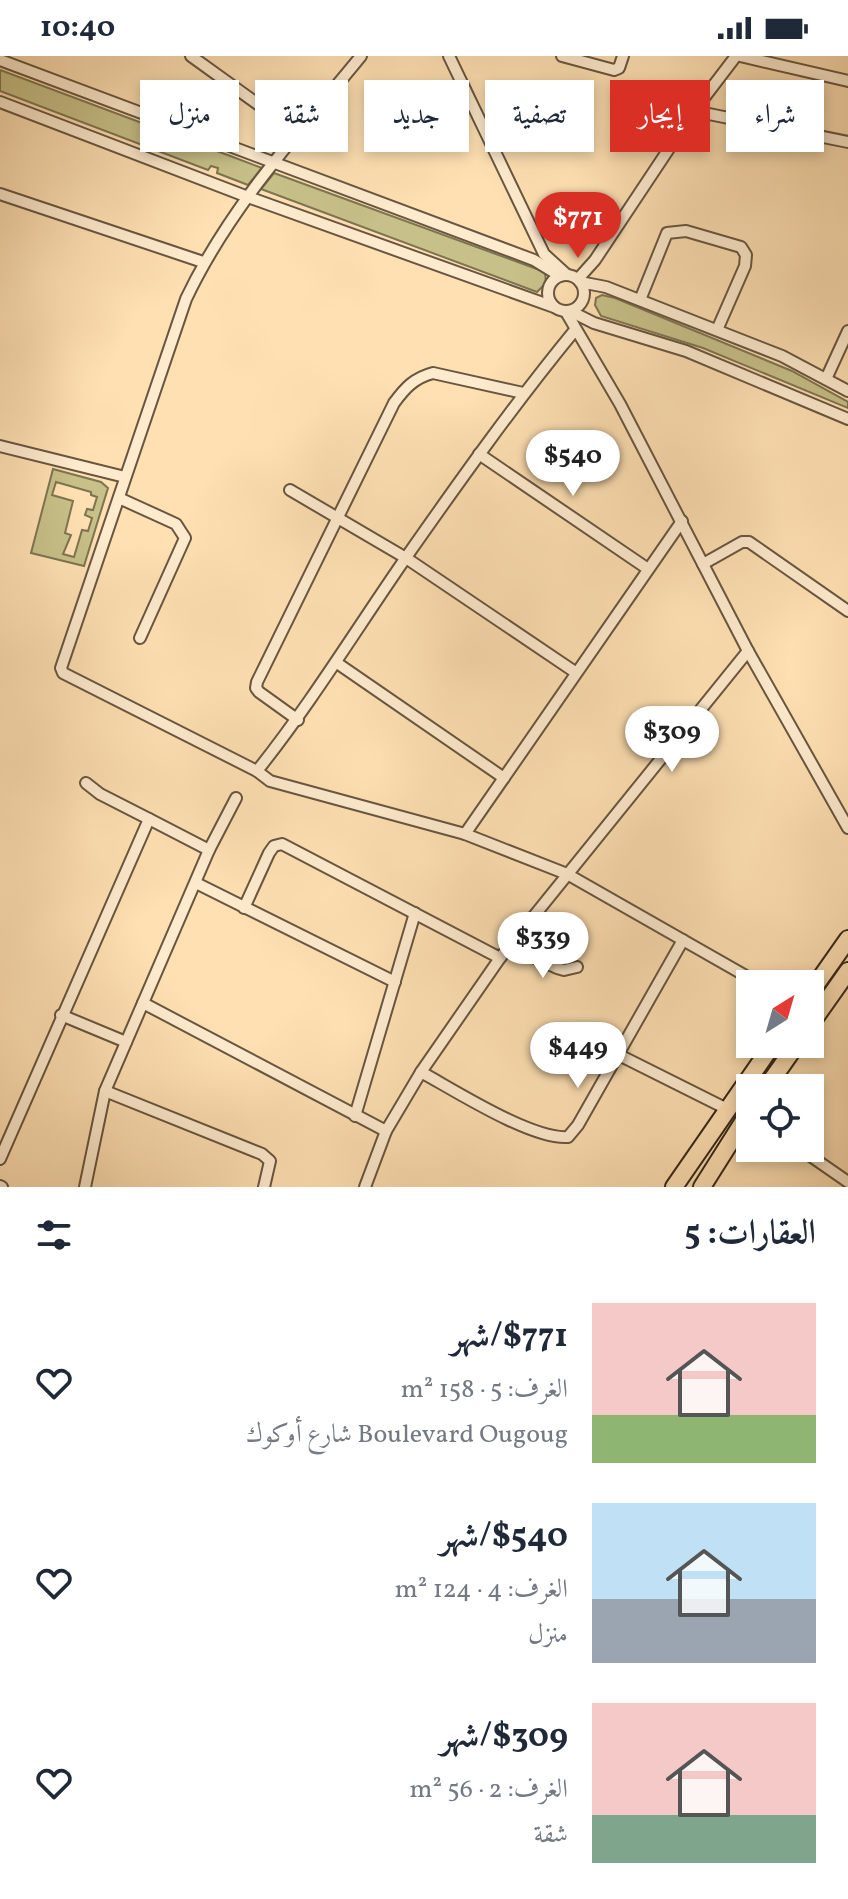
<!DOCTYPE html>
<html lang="ar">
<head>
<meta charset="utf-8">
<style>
  body { margin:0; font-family:Vollkorn,Amiri,serif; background:#f6f6f7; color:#1f2937; direction:rtl; height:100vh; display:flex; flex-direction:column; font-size:30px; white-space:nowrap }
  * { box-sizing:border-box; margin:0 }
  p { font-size:26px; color:#747a83 }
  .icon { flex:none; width:44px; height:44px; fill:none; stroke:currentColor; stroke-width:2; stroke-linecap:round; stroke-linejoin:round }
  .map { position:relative; height:1131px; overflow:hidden; direction:ltr }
  .side { display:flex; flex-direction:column; background:#fff; flex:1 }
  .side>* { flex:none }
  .hud { position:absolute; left:24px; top:24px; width:800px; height:72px; direction:rtl; display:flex; gap:16px }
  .needle { width:52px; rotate:37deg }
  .buttons { position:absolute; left:736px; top:914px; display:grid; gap:16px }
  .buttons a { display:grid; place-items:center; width:88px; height:88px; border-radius:0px; background:#fff; box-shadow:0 4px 12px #0003; font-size:40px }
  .price { position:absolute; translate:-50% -68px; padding:0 18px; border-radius:28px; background:#fff; color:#222; font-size:26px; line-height:52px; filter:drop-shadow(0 2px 4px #0008) }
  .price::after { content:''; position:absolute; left:50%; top:48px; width:24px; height:18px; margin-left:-12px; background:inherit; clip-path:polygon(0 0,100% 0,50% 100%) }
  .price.active { background:#d93025; color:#fff }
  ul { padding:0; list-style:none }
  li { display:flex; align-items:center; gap:24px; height:200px; padding:0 32px }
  li span { display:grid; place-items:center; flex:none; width:224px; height:160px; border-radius:0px; color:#555 }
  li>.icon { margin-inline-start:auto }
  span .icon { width:96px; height:96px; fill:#fffc; stroke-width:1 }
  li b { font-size:34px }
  h2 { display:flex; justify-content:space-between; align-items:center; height:96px; padding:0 32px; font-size:34px }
  .chip { padding:0 28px; border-radius:0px; background:#fff; box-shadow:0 4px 12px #0003; font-size:28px; line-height:72px }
  .chip.active { background:#d93025; color:#fff }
  .status { display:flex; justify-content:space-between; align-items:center; height:56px; padding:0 40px; background:#fff; direction:ltr }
  .status svg { height:22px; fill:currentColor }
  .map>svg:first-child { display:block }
</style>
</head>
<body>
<div class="status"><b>10:40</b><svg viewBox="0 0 49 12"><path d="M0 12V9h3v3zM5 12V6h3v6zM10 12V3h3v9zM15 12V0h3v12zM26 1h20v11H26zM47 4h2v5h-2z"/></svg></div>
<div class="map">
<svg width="848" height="1131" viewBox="0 0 848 1131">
  <rect width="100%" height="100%" fill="#fee0b3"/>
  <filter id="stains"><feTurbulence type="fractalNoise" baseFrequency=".0025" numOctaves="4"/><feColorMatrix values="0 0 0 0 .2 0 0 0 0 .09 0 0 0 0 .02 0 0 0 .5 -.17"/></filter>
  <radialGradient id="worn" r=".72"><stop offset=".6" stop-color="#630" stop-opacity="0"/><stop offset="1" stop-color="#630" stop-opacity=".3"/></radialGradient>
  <!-- green -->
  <g fill="#c7c088" stroke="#7e7451" stroke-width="2" fill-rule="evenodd">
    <path d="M 0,14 L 233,101 L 262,112 L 248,129 L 217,117 L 218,112 L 211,110 L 208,114 L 0,35 Z"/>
    <path d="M 274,117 L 545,216 L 546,227 L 537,236 L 261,133 Z"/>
    <path d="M 602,239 L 615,242 L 792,315 L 848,346 L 848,352 L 703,292 L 601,260 L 595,249 L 596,242 Z"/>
    <path d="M 53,413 L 101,426 L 108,432 L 84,510 L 31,497 ZM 56,426 L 91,436 L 91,439 L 97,441 L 93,454 L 87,453 L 85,459 L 92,462 L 88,475 L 82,474 L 74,501 L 63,498 L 71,479 L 65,477 L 73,445 L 52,439 Z"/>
  </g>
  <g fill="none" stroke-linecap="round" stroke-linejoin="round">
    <!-- minor casing -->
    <g stroke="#685640" stroke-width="14">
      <g id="minor">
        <path d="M 191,0 L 298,77"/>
        <path d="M 361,0 C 298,77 229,152 186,243 L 61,612 L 63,617 L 257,715 L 270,725 L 465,778"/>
        <path d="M 449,0 L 544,198 L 567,219"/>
        <path d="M 562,0 L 614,14 L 619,12 L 623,0"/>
        <path d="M 740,0 L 848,25"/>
        <path d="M 0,4 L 534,204 L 560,220"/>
        <path d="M 0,46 L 248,141 L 554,251"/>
        <path d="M 694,55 L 848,86"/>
        <path d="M 0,138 L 203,206"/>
        <circle cx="566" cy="237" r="18"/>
        <path d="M 578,223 L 595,204 L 694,55 L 736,0"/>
        <path d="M 580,226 L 606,231 L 782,300 L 848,335"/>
        <path d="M 640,244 L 667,177 L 686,175 L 741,191 L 746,199 L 745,210 L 717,274"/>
        <path d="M 570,255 L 594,267 L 686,295 L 848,363"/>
        <path d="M 566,256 L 620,348 L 748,595 L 848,772"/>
        <path d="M 826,323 L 848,275"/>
        <path d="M 0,390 L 125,421"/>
        <path d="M 479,398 L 648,513"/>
        <path d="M 290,434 L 406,502 L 575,616"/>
        <path d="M 119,442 L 176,468 L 185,482 L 140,582"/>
        <path d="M 682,465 L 465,778 L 567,818 L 760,928"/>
        <path d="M 703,508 L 742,486 L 749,486 L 848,555"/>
        <path d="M 337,607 L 504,722"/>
        <path d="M 298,664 L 259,636 L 256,632 L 257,626 L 394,347 C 405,332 414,322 433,317 L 523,337"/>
        <path d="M 257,715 C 312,646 357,572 407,500 C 461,423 515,347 575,274"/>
        <path d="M 149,763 L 209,794"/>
        <path d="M 196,827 L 395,926"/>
        <path d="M 244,852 L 269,797 L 274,790 L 282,788 L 500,902"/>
        <path d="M 509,890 L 557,912 L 564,914 L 577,911"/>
        <path d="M 143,947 L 386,1075"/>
        <path d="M 61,959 L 126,986"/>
        <path d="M 617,998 L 727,1053"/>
        <path d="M 421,1016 C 454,1034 532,1084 568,1081 L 578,1069 L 683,884"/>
        <path d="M 105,1035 L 262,1098 L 270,1105 L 264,1131"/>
        <path d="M 355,1060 L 415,857"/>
        <path d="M 799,1092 L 848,1126"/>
        <path d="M 0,1103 L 149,763 L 100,738 L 86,727"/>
        <path d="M 0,1130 L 2,1131"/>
        <path d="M 85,1131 L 105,1035 L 209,794 L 236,742"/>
        <path d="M 365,1131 L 386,1075 L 421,1016 L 500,902 L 748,595"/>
      </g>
    </g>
    <!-- primary casing -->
    <g stroke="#36281a" stroke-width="20">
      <g id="primary">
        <path d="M 810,937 L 848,883"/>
        <path d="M 810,969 L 848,915"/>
        <path d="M 766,1032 L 797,988"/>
        <path d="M 674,1131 L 773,988"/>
        <path d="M 702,1131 L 750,1055"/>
      </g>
    </g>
    <!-- minor -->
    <use href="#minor" stroke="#feebce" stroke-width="10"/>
    <!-- primary -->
    <use href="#primary" stroke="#fee0b3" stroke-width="16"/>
  </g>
  <rect width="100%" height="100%" filter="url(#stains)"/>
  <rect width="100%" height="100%" fill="url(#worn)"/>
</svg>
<div class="buttons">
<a><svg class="needle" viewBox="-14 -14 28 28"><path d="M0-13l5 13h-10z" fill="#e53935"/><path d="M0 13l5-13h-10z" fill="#747a83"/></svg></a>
<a><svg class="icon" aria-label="locate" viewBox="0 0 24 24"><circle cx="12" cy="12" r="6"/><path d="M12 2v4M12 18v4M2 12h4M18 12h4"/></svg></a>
</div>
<b class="price active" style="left:578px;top:204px">$771</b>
<b class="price" style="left:573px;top:442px">$540</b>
<b class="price" style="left:672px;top:718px">$309</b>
<b class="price" style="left:543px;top:924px">$339</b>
<b class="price" style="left:578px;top:1034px">$449</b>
<div class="hud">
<a class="chip">شراء</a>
<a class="chip active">إيجار</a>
<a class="chip">تصفية</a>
<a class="chip">جديد</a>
<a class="chip">شقة</a>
<a class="chip">منزل</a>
</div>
</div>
<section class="side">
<h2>العقارات: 5<svg class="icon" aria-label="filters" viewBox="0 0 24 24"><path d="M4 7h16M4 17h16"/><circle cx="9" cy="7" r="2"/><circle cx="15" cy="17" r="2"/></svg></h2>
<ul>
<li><span style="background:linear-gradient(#f6c9c9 70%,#8fb573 0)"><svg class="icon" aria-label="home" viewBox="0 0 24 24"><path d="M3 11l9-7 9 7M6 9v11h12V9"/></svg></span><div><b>$771/شهر</b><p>الغرف: 5 · 158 m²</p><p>Boulevard Ougoug شارع أوكوك</p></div><svg class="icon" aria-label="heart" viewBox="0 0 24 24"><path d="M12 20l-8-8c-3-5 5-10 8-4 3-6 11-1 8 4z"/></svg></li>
<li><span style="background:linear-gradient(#bfe0f5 60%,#9aa5b1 0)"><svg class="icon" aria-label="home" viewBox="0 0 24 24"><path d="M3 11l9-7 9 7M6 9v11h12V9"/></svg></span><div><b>$540/شهر</b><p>الغرف: 4 · 124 m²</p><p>منزل</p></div><svg class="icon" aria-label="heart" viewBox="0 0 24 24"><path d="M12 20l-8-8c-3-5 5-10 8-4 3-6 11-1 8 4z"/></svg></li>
<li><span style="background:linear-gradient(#f6c9c9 70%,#7fa58c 0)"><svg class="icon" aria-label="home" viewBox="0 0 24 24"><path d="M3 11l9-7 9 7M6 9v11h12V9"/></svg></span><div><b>$309/شهر</b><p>الغرف: 2 · 56 m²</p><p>شقة</p></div><svg class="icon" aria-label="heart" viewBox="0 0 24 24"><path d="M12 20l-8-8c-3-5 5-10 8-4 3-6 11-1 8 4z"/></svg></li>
</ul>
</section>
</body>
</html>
